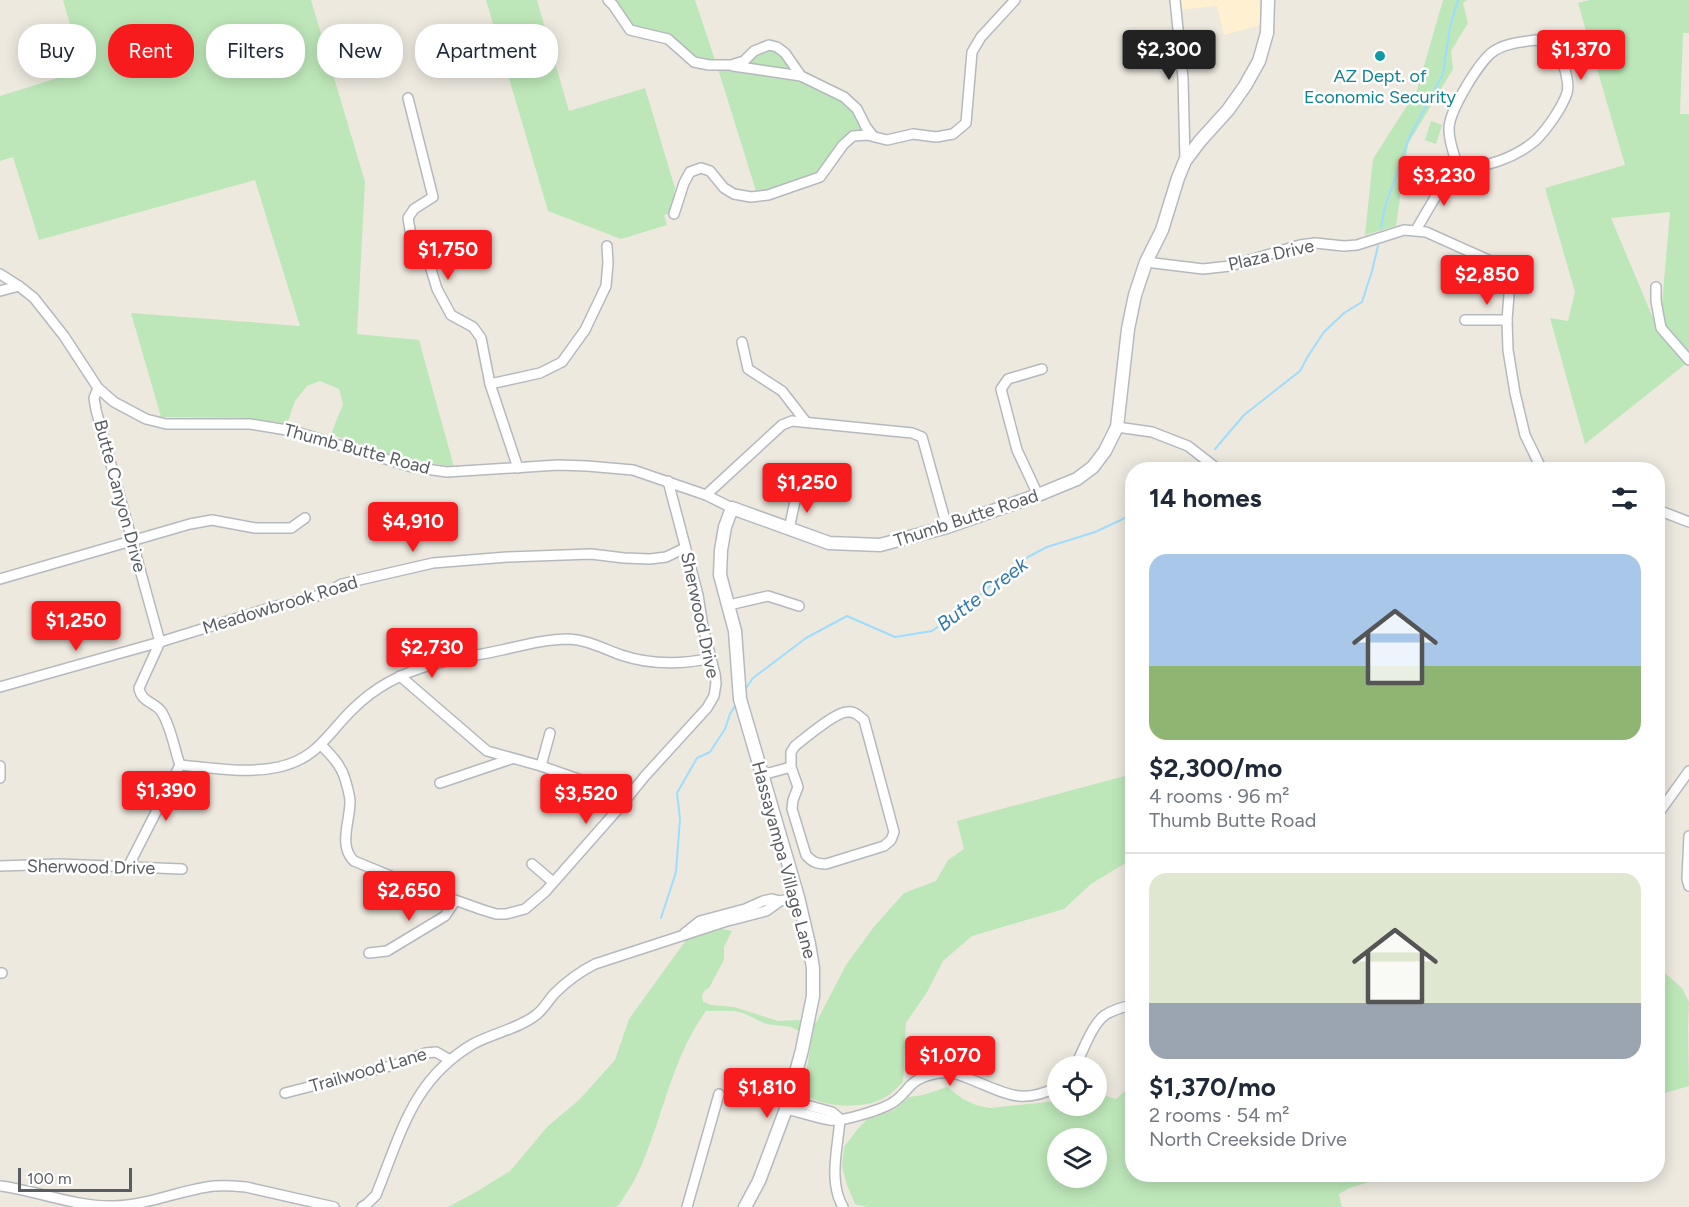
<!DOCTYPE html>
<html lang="en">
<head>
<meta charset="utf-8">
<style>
  body { margin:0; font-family:Figtree,sans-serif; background:#f2f2f3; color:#1f2937; height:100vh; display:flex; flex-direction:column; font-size:22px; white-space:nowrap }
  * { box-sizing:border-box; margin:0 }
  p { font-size:20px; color:#747a83 }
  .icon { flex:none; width:33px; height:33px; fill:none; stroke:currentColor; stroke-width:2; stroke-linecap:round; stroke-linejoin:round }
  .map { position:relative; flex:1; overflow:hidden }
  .sheet { position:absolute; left:1125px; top:462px; width:540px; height:720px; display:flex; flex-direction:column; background:#fff; border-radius:24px; box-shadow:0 3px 15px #0003 }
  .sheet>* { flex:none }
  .banner { position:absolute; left:18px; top:24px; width:570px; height:54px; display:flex; gap:12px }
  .controls { position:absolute; left:1047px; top:1056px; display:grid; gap:12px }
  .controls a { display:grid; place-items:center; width:60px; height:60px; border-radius:50%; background:#fff; box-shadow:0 3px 15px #0003; font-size:30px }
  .scale { position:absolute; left:18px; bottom:15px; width:114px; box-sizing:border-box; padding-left:6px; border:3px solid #585d62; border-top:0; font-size:16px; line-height:21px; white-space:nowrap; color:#585d62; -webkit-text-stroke:4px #fff; paint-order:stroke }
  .price { position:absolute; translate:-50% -51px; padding:0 14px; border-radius:6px; background:#f71b1e; color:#fff; font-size:20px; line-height:39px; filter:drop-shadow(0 2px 3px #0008) }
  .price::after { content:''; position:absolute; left:50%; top:36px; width:18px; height:14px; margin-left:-9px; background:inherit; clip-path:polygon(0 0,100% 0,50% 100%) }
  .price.current { background:#222; color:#fff }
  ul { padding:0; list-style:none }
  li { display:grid; align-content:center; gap:12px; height:318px; padding:0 24px }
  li+li { border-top:2px solid #e0e1e3 }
  li span { display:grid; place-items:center; height:186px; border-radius:18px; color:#555 }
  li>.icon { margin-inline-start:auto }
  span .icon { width:108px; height:108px; fill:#fffc; stroke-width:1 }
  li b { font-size:26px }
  h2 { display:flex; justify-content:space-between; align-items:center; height:72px; padding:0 24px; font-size:26px }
  .tag { padding:0 21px; border-radius:24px; background:#fff; box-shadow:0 3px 15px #0003; font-size:21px; line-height:54px }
  .tag.current { background:#f71b1e; color:#fff }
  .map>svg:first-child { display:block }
</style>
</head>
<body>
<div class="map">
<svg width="1689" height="1207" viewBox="0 0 1689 1207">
  <rect width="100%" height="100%" fill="#ede9df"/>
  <!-- commercial -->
  <path fill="#fff0d2" d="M 1178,0 L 1259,0 L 1261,25 L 1224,35 L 1217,6 L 1179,10 Z"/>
  <!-- green -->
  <g fill="#bde7b9" fill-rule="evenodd">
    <path d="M 63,0 L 311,0 L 365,182 L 357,334 L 419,340 L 454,467 L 417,461 L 376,451 L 331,434 L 343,404 L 339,389 L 320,381 L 307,386 L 295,401 L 287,424 L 247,418 L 161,417 L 131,313 L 300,326 L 255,180 L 39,240 L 13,157 L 0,161 L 0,96 L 83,70 Z"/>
    <path d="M 486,0 L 537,0 L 569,111 L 645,88 L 675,188 L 671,213 L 664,215 L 667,225 L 621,239 L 548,211 Z"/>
    <path d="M 615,0 L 695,0 L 716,63 L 695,58 L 675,40 L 634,27 Z"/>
    <path d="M 1443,0 L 1467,0 L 1463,3 L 1468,23 L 1451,51 L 1453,69 L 1408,144 L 1396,226 L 1365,235 L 1373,159 L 1417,90 Z"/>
    <path d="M 1590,0 L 1689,0 L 1689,33 L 1683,33 L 1680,114 L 1689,114 L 1689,354 L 1666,328 L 1662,304 L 1670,212 L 1611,218 L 1658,330 L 1688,362 L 1585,444 L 1550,318 L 1568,321 L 1575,292 L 1545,188 L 1625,165 L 1578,3 Z"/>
    <path d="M 768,49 L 781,53 L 790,69 L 746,65 L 756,54 Z"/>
    <path d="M 718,69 L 794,77 L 841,98 L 852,108 L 864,131 L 848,134 L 841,139 L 818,175 L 757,194 Z"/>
    <path d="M 1431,121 L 1442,125 L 1436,144 L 1425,140 Z"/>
    <path d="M 1132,774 L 1132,867 L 1124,864 L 1091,884 L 1064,909 L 972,936 L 943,961 L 927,992 L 906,1023 L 903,1082 C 896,1089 889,1096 880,1100 C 861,1109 818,1108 803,1092 L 812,1037 L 791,1027 L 766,1024 L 743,1013 L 734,1011 L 706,1011 C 671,1059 663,1119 638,1173 C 633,1184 625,1195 619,1205 L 615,1207 L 448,1207 L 476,1192 L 510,1171 L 548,1126 L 579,1100 L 615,1060 L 629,1019 L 689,936 L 714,927 L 732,931 L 724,947 L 724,960 L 709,988 L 705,990 L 702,995 L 703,1002 L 712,1005 L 734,1007 L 778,1021 L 797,1020 L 816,1023 L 846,965 L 873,928 L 904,893 L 936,881 L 948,860 L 964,849 L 957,821 Z"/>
    <path d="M 1658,967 L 1682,988 L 1689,1002 L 1688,1026 L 1689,1086 L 1658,1095 Z"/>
    <path d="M 1132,1085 L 1132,1174 L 1393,1175 L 1349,1188 L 1339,1194 L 1342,1207 L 867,1207 L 855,1204 L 847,1185 L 842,1167 L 844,1147 L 857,1130 L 867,1119 L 894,1110 L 909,1097 L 923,1095 L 947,1087 L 963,1099 L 976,1105 L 990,1108 L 1057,1101 L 1058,1106 L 1096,1106 L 1097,1093 L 1116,1099 ZM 1058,1138 L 1096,1138 L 1096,1178 L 1058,1178 Z"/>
  </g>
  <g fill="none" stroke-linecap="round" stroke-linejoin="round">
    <!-- stream -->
    <g stroke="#9dddff" stroke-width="2">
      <path d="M 1381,228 L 1385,207 L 1409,138 L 1443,74 L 1450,27 L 1458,0"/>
      <path d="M 1215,449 L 1244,415 L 1300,371 L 1308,356 L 1324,332 L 1344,313 L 1362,302 L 1372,271 L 1378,246"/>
      <path d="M 1196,470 L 1200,465"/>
      <path d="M 745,690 L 753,678 L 806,638 L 847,616 L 895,637 L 932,631 L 970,604 L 1003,574 L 1028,557 L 1047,547 L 1095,532 L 1121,520 L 1132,513"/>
      <path d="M 661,918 L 676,872 L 680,819 L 677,793 L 697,758 L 710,752 L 725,729 L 730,714 L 735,706"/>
    </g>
    <!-- street casing -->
    <g stroke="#b5b9be" stroke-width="12">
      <g id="street">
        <path d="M 608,0 L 613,5 L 630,30 L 668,39 L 694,62 L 709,65 L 731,65 L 744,61 L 754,51 L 769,45 L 777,47 L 785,53 L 801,76 L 844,97 L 857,109 L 866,127 L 873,136"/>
        <path d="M 1175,0 L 1183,78 L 1185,161"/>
        <path d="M 1535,40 C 1554,41 1560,54 1565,70 C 1567,78 1569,85 1567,93 C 1562,108 1547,129 1536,140 C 1514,159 1487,166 1459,170 C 1455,157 1449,143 1449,130 C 1448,112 1480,60 1494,51 C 1506,43 1522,42 1535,40 Z"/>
        <path d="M 733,66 L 801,76"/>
        <path d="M 408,98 L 433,197 L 414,209 L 408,218 L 411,236 L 430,266 L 437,289 L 451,315 L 473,327 L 481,338 L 490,384 L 518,468"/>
        <path d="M 674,214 L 684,183 L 690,172 L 701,168 L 710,171 L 724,188 L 734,194 L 751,197 L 768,195 L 820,177 L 843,145 L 853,136 L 867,135 L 887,140 L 913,134 L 936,137 L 953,134 L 966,123 L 972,52 L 981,37 L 1015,0"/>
        <path d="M 1416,230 L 1447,177 L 1459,170"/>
        <path d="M 1146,262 L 1203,269 L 1230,266 L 1300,245 L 1315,243 L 1344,246 L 1357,245 L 1404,230 L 1426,232 L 1495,263 L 1508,279 L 1509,295 L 1507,320 L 1508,350 L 1515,393 L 1525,435 L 1542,470"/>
        <path d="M 0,274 L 19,286 L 34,298 L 64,336 L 98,388 L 114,402 L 146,419 L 166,424 L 250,424 L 293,431 L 412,467 L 447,472 L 558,465 L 587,466 L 633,470 L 706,495 L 732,508"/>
        <path d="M 1656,287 L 1656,301 L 1661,328 L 1689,360"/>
        <path d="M 0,291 L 19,286"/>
        <path d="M 1465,320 L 1507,320"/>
        <path d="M 742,342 L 748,369 L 782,391 L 806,422"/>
        <path d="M 490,384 L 540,373 L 562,362 L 585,330 L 606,286 L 608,263 L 607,246"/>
        <path d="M 98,388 L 94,398 L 96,410 L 160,642 L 139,688 C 141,702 154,702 161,711 C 171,726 174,748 180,765"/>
        <path d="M 1117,427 L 1152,432 L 1188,446 L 1219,470"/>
        <path d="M 706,495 L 782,425 L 792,421 L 912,433 L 922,437 L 947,527"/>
        <path d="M 1038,495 L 1017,450 L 1001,389 L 1008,379 L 1042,369"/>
        <path d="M 1658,510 L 1689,522"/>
        <path d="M 789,529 L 797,492"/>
        <path d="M 0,579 L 190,524 L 212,520 L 255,528 L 291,528 L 305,518"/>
        <path d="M 729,605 L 768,596 L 799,606"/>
        <path d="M 400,676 L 487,751 L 541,766 L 581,780 L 619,808"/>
        <path d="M 0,687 L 160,642 L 276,606 L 308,599 L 328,592 L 342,584 L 433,563 L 507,557 L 591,554 L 624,558 L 650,559 L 666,557 L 685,548"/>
        <path d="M 321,745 C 331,755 341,765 345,779 C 347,786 350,795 350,802 C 350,821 338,846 354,861 L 415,886 L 483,910 L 496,914 L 506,914 L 525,909 L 545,892 L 619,808 L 645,776 L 707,708 L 714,696 L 716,683 L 715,674 L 703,627 L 698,595 L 668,481"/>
        <path d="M 180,765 C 212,768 247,774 279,767 C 318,758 327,734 353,709 C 376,686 404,672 435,664 C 457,658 480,655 502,650 C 524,645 547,639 569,639 C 588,640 604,649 621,655 C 651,665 680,665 711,658"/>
        <path d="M 0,766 L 0,778"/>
        <path d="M 541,766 L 550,733"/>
        <path d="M 762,775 L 791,767 L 798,787 L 793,800 L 792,809 L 806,855 C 812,862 817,864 826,864 L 884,846 L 891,840 L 894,832 L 864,720 C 859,716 855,711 847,712 C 836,712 805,738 795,746 L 791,752 L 791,767"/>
        <path d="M 440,783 L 511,759"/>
        <path d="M 1658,814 L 1689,771"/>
        <path d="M 1689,836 L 1687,879 L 1689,886"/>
        <path d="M 532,864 L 553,882"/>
        <path d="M 0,866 L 59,864 L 182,869"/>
        <path d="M 128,867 L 180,765"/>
        <path d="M 685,933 L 700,921 L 745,909 L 763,901 L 772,899 L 780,901"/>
        <path d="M 369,953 L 387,951 L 445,916 L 455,901"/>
        <path d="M 0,973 L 2,973"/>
        <path d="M 1075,1066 C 1083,1052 1092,1024 1105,1015 C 1113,1010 1123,1007 1132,1005"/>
        <path d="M 285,1093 L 398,1064 L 425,1053 L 436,1052 L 450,1060"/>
        <path d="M 788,1100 L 832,1112 L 840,1119"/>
        <path d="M 786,1109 C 800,1112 816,1118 830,1120 C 842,1122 885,1109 895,1101 C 901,1097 906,1090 911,1085 C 920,1076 937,1072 949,1073 C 958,1073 967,1078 975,1081 C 1009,1095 1022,1104 1058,1087"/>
        <path d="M 840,1119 C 838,1147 828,1182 843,1207"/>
        <path d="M 0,1186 C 39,1191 74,1207 114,1206 C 149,1205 180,1190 214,1186 C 225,1185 236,1186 246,1187 L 334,1207"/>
        <path d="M 362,1207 L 367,1204 L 376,1195 C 401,1134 412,1080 473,1044 C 493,1033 518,1029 536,1015 C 543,1010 548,1001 554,994 C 566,982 579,972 595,964 L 724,922 L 766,911 L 780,901 L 798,897"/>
        <path d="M 687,1207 L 719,1094"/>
      </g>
    </g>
    <!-- secondary casing -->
    <g stroke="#b5bac0" stroke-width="15">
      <path id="secondary" d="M 745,1207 L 759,1181 L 786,1109 L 802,1050 L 813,996 L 813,968 L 809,944 L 798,897 L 740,699 L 735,631 L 720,575 L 721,550 L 725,527 L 732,508 L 829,543 L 880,545 L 947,527 L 1038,495 L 1077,479 L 1093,467 L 1105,451 L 1117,427 L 1128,329 L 1135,295 L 1146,262 L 1162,230 L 1178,178 L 1185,161 L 1200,141 L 1228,110 L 1245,86 L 1259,61 L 1267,33 L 1268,0"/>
    </g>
    <!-- street -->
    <use href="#street" stroke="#fff" stroke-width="9"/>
    <!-- secondary -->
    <use href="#secondary" stroke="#fff" stroke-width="12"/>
  </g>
  <!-- markers -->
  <circle fill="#0f9aa8" stroke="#fff" stroke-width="2" cx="1380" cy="56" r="6"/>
  <g text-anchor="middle" stroke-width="5" stroke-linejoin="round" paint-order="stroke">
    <!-- culture labels -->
    <g font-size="18" fill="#0d838f" stroke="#fff">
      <text x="1380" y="82">AZ Dept. of<tspan x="1380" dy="21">Economic Security</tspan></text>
    </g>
    <!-- street labels -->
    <g font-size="18" fill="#585d62" stroke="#fff">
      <text transform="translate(1271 255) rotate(-13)" y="6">Plaza Drive</text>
      <text transform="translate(357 449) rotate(15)" y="6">Thumb Butte Road</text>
      <text transform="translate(120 496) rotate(75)" y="6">Butte Canyon Drive</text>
      <text transform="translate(966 518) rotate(-18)" y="6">Thumb Butte Road</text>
      <text transform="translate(280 605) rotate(-17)" y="6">Meadowbrook Road</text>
      <text transform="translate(700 615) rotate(78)" y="6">Sherwood Drive</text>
      <text transform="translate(784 860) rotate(75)" y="6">Hassayampa Village Lane</text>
      <text transform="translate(91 867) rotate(1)" y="6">Sherwood Drive</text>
      <text transform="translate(368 1070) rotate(-16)" y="6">Trailwood Lane</text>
    </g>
    <!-- water labels -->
    <g font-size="20" font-style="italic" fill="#317aaf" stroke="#fff">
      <text transform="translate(982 594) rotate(-37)" y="7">Butte Creek</text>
    </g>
  </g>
</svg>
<div class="controls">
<a><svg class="icon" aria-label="locate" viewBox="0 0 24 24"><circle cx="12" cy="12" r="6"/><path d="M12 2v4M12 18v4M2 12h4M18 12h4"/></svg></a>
<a><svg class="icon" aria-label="layers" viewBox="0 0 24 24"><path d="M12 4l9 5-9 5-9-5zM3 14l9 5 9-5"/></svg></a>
</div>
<div class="scale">100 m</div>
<b class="price current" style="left:1169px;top:81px">$2,300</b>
<b class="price" style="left:1581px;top:81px">$1,370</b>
<b class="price" style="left:1444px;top:207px">$3,230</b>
<b class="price" style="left:448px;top:281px">$1,750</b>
<b class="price" style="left:1487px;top:306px">$2,850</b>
<b class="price" style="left:807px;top:514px">$1,250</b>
<b class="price" style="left:413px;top:553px">$4,910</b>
<b class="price" style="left:76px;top:652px">$1,250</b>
<b class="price" style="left:432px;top:679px">$2,730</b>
<b class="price" style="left:166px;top:822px">$1,390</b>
<b class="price" style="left:586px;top:825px">$3,520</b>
<b class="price" style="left:409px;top:922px">$2,650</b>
<b class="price" style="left:950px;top:1087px">$1,070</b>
<b class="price" style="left:767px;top:1119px">$1,810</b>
<div class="banner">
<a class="tag">Buy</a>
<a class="tag current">Rent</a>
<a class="tag">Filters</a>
<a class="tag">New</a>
<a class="tag">Apartment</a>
</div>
<section class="sheet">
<h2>14 homes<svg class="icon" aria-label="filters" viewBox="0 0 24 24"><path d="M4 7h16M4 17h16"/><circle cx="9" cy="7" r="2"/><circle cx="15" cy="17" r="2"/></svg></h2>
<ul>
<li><span style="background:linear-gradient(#a9c7e8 60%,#8fb573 0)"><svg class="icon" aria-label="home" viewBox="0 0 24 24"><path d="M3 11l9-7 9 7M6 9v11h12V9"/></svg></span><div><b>$2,300/mo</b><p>4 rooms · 96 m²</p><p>Thumb Butte Road</p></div></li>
<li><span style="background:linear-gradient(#dfe7d0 70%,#9aa5b1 0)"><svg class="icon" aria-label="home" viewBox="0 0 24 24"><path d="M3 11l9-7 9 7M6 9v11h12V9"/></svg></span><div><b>$1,370/mo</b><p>2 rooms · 54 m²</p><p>North Creekside Drive</p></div></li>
</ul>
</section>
</div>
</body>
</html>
